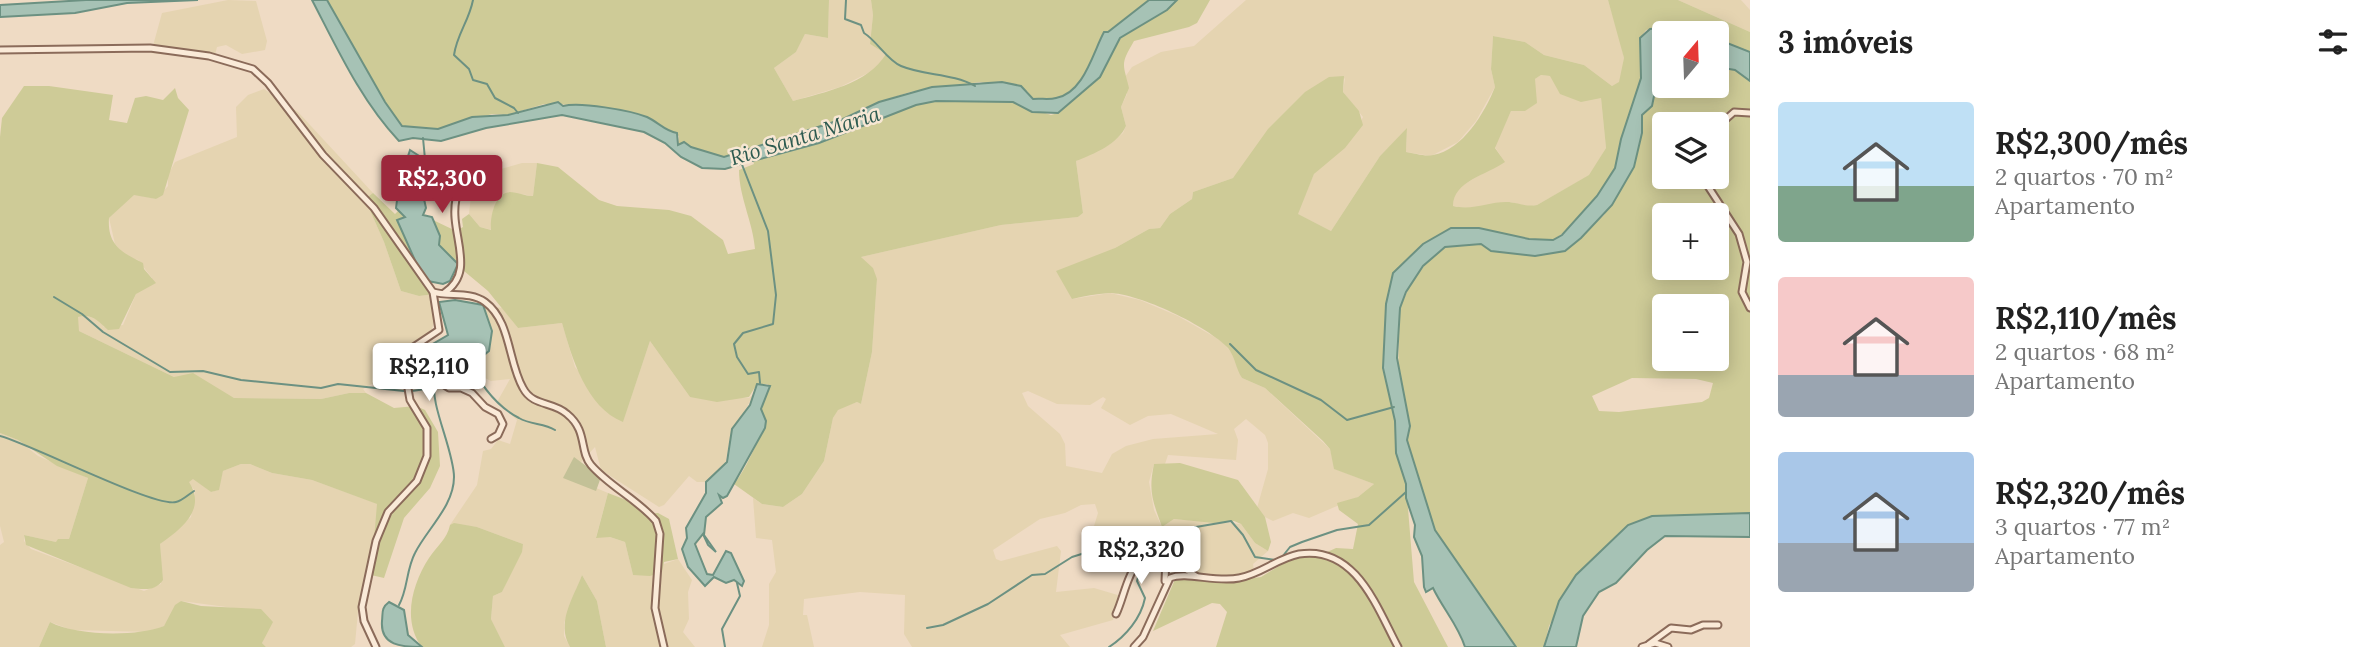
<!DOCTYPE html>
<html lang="pt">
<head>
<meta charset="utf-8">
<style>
  body { margin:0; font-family:Lora,serif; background:#f6f6f6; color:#222; height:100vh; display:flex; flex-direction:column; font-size:26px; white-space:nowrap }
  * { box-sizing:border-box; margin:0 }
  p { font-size:23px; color:#767676 }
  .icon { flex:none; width:38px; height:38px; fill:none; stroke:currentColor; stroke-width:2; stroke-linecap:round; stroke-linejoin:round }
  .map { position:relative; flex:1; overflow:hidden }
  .side { display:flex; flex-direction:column; background:#fff; width:630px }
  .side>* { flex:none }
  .needle { width:46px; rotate:19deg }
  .tools { position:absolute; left:1652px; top:21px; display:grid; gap:14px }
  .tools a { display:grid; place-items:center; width:77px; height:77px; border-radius:7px; background:#fff; box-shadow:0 4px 18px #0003; font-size:35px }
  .price { position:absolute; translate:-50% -60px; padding:0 16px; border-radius:7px; background:#fff; color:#222; font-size:23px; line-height:46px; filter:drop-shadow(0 2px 4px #0008) }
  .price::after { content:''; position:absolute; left:50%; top:42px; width:21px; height:16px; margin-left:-10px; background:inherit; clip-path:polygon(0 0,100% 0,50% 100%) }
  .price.selected { background:#9c283c; color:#fff }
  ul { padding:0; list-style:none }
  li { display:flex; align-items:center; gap:21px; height:175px; padding:0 28px }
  li span { display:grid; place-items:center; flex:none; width:196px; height:140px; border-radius:7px; color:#555 }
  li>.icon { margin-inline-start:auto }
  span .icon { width:84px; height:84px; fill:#fffc; stroke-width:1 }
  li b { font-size:30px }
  h2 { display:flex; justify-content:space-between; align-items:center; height:84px; padding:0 28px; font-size:30px }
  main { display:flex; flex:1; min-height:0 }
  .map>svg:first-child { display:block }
</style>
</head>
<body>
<main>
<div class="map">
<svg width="1750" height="647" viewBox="0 0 1750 647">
  <rect width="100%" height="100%" fill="#efdbc4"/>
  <!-- farmland -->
  <g fill="#e5d4b1" fill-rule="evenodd">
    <path d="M 228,0 L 256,1 L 267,41 L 265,50 L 242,54 L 226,45 L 217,47 L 214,59 L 151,53 L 162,13 Z"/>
    <path d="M 829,0 L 871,0 L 873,15 L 870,44 L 886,54 L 878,68 L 840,87 L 793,101 L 774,68 L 796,52 L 805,34 L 828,38 Z"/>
    <path d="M 1246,0 L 1608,0 L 1620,40 L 1624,58 L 1623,71 L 1619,83 L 1612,86 L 1584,65 L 1544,55 L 1525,42 L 1493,36 L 1491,69 L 1495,87 L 1476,121 L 1458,142 L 1431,156 L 1406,152 L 1407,129 L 1380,156 L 1331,231 L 1297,214 L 1314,174 L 1355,133 L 1363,117 L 1343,92 L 1345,78 L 1233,178 L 1193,192 L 1192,199 L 1170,214 L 1160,228 L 1149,229 L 1115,248 L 1072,299 L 1110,293 L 1140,300 L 1178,316 L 1220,340 L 1231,352 L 1242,378 L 1265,388 L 1330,449 L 1335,469 L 1374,484 L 1358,497 L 1309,518 L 1293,513 L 1273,521 L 1265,517 L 1257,508 L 1268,469 L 1268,443 L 1265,435 L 1246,419 L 1234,429 L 1238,440 L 1236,460 L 1168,455 L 1165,464 L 1154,464 L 1149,482 L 1154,510 L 1162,527 L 1174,519 L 1241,524 L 1255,543 L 1268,551 L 1253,564 L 1255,578 L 1221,583 L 1180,576 L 1173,569 L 1177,557 L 1163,553 L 1143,563 L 1133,560 L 1133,548 L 1121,544 L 1119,552 L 1115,555 L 1091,557 L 1085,546 L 1086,530 L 1094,526 L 1098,513 L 1095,504 L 1081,505 L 1065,513 L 1040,519 L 993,550 L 996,559 L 1001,561 L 1057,546 L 1061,551 L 1056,592 L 1094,588 L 1121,596 L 1113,620 L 1060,635 L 1070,647 L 912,647 L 904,634 L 905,595 L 860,592 L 804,599 L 803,615 L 807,615 L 814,647 L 762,647 L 769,625 L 769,584 L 776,572 L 772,540 L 756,538 L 753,498 L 762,504 L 783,507 L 802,494 L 824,461 L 833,418 L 838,409 L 857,402 L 861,404 L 872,352 L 877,279 L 861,257 L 1001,225 L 1078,217 L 1083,213 L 1076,161 L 1110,144 L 1123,133 L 1126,126 L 1121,107 L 1127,94 L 1125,77 L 1132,67 L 1161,52 L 1194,46 ZM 1028,391 L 1057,404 L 1090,405 L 1103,397 L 1106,399 L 1101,408 L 1130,425 L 1148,416 L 1171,414 L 1218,434 L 1153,439 L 1126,446 L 1112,454 L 1102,473 L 1066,466 L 1065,444 L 1060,434 L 1028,406 L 1022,393 Z"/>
    <path d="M 1678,0 L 1741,0 L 1750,10 L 1750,32 Z"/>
    <path d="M 1541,75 L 1551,76 L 1592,98 L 1601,98 L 1606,148 L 1590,175 L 1537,205 L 1527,207 L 1511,202 L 1470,209 L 1453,206 L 1453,195 L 1458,188 L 1504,161 L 1495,147 L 1498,139 L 1511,111 L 1518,110 L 1535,94 L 1535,79 Z"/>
    <path d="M 264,89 L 298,112 L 373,193 L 365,199 L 384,242 L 401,291 L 419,296 L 435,294 L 437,300 L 437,313 L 428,341 L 414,355 L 404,377 L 388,376 L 377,381 L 363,389 L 366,393 L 349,393 L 321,399 L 234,398 L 174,377 L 79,331 L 76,322 L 78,317 L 86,315 L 100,321 L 104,327 L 123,325 L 136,294 L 152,278 L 138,260 L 125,256 L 115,244 L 109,218 L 134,194 L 156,199 L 168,186 L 168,175 L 175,162 L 237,137 L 236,107 L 248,95 Z"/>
    <path d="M 522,163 L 537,163 L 533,196 L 509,192 L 504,195 L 493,209 L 492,230 L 480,227 L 469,214 L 472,186 L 490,172 Z"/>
    <path d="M 482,305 L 502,308 L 518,328 L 562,323 L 575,367 L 623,421 L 650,341 L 690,397 L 749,398 L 754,394 L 730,438 L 725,465 L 706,482 L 697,482 L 689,476 L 664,505 L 659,507 L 601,470 L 595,447 L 568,476 L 608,493 L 596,537 L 610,537 L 625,542 L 633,575 L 678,559 L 692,580 L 688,592 L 689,619 L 683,632 L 695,647 L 606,647 L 597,601 L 582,575 L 564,623 L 564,636 L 570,647 L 505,647 L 491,619 L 493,596 L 502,592 L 523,544 L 477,527 L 450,525 L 477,485 L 483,451 L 491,449 L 498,440 L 510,444 L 517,420 L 497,402 L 510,379 L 491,381 L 459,365 L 467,357 L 485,354 L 490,349 L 492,330 Z"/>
    <path d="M 0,433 L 18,440 L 38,456 L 88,478 L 69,539 L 56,542 L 24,535 L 24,541 L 31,549 L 144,591 L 161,584 L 160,544 L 191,517 L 195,491 L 188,482 L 193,478 L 211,492 L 218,490 L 223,471 L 241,464 L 250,464 L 272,473 L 312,480 L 378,504 L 371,575 L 358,611 L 355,644 L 351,647 L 266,647 L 262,643 L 267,629 L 249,610 L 181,601 L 164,626 L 150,632 L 72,630 L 50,622 L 39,647 L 0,647 L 0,545 L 4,542 L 0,526 Z"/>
  </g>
  <!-- green -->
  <g fill="#cecb97" fill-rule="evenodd">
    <path d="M 327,0 L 829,0 L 828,38 L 805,34 L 796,52 L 774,68 L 793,101 C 825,92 868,84 886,54 L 870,44 L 873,15 L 871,0 L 1149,0 L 1108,33 L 1103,33 C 1095,54 1082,93 1055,98 C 1049,100 1040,98 1033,99 L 1027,91 L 980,82 L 910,92 L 879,102 L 843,119 L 724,157 L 691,147 L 684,142 L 678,145 L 679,136 L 649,118 L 631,113 L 561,104 L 544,104 L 508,115 L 492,114 L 438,129 L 402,126 L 385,102 Z"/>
    <path d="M 1177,0 L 1210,0 L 1197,23 L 1189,27 L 1134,41 C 1120,65 1123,63 1129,88 L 1121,107 L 1126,126 C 1118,144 1094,154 1076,161 L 1083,213 L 1078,217 L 1001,225 L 861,257 L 873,268 L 877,279 L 872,352 L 861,404 L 857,402 L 838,410 L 833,418 L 824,461 L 802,494 L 783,507 L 762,504 L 734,484 C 747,468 754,447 765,428 L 760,412 L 770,386 L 767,384 L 757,384 L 749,397 L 717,402 L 690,397 L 650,341 L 623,422 C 586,407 572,358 562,323 L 518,328 L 488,291 L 458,266 L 439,245 L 440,236 L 433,220 L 456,231 L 463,227 L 462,219 L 469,214 L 480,227 L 491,230 C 490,218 494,193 510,192 C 517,192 525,196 533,196 L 537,163 L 558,167 L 599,200 L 617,206 L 669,210 L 691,216 L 723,240 L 728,254 L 755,249 C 753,222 739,197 739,170 L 754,164 L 753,161 L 819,143 L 916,105 L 936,101 L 1013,102 L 1051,115 L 1058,113 L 1100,77 L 1120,38 L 1167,10 Z"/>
    <path d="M 1608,0 L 1678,0 L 1750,32 L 1750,52 L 1717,39 L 1717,33 C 1693,33 1670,23 1646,30 L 1640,38 L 1641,78 L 1621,139 L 1615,168 L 1597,196 L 1566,231 L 1553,240 L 1529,239 L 1479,228 L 1451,228 L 1423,244 L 1396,270 L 1386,304 L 1383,368 L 1395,421 L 1396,453 L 1406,484 L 1414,582 L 1448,647 L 1216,647 L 1227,612 L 1220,604 L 1212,603 L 1153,631 L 1176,577 L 1221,583 L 1261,577 L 1289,560 L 1325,553 L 1336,548 L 1353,549 L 1358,524 L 1339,510 L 1337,503 L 1358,497 L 1374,484 L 1334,469 L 1330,449 L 1323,441 L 1265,388 L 1242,378 C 1236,369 1235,357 1228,348 C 1209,327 1139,293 1109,293 C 1096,294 1084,296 1072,299 L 1056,271 L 1115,248 L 1149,229 L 1160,228 L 1170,214 L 1192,199 L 1193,192 L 1233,178 L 1268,129 L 1305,92 L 1329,77 L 1344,76 L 1343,92 L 1359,111 L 1363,125 L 1345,148 L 1314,174 L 1298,214 L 1331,231 L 1380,156 L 1407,128 L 1406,152 C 1414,153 1425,157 1433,155 C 1463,150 1485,112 1495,87 L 1491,69 L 1493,36 L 1525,42 L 1544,55 L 1584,65 L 1612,86 L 1619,82 L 1624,58 ZM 1541,75 L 1550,76 L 1560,94 L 1581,102 L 1601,98 L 1606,148 L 1589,175 L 1537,205 C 1526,207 1519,203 1509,202 C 1489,201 1474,211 1453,206 C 1453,181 1487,175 1505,162 L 1495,148 L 1511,111 L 1525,111 L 1537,103 L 1535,79 Z"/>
    <path d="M 1664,63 L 1664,86 L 1717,86 L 1717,67 L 1735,70 L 1750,81 L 1750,513 L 1652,516 L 1628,525 L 1576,575 L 1549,626 L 1544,647 L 1516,647 L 1437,535 L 1407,444 L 1408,417 L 1398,373 L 1400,308 L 1410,285 L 1430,258 L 1445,247 L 1482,244 L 1491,251 L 1524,255 L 1567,250 L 1604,215 L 1634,167 L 1642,133 L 1642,115 L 1652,106 L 1660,67 ZM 1664,124 L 1717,124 L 1717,177 L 1664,177 ZM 1664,215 L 1717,215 L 1717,268 L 1664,268 ZM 1664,306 L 1717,306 L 1717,359 L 1664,359 ZM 1632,378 L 1696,379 L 1713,383 L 1709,398 L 1702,402 L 1619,412 L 1599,411 L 1592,396 Z"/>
    <path d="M 24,86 L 49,86 L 113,95 L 109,120 L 127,123 L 135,98 L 146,96 L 163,100 L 175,88 L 178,98 L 189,110 L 163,195 L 156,199 L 134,195 L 109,218 C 107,246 123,253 143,263 L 144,269 L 156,283 L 136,294 L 119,329 L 108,330 C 98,321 92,313 78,317 L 79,331 L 174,377 L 193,373 L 234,398 L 321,399 L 349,393 L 366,393 L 394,408 L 416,406 L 425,410 L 438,432 L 440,466 L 430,488 L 404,518 L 384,578 L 371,575 L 377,504 L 312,480 L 272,473 L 250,464 L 241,464 L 223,471 L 219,490 L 211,492 L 193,479 L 189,482 C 207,510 181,529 160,544 L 163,580 C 155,592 143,589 131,588 L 26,545 L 24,535 L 56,542 L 58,539 L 69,539 L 88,478 L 57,466 L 18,440 L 0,433 L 0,137 L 2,118 Z"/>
    <path d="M 373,193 L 395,214 L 398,211 L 405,215 L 398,220 L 422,276 L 435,294 L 419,296 L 401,291 L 384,242 L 365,199 Z"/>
    <path d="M 1180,463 L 1238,480 L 1265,517 L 1271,542 L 1268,551 L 1255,543 L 1241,524 L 1234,521 L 1214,523 L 1174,519 L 1162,527 C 1153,501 1148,493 1154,464 Z"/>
    <path d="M 608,493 L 634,503 L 646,514 L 658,513 L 669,519 L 678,559 L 664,562 L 662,572 L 650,576 L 633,575 L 625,542 L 610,537 L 596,538 Z"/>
    <path d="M 454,523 L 477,527 L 523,544 L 522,552 L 502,592 L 493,596 L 491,619 L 505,647 L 422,647 C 402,621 412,584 429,558 C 437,546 447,539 450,525 Z"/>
    <path d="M 582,575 L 597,601 L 606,647 L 570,647 C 556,622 573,599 582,575 Z"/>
    <path d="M 181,601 L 201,606 L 261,609 L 273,622 L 262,643 L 266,647 L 39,647 L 50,622 C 76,636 137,637 164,626 L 175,605 Z"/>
  </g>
  <!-- cemetery -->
  <path fill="#c3c197" d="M 574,457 L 601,477 L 596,491 L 563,478 Z"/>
  <!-- water -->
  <g fill="#a6c2b5" stroke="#6c9182" stroke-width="2">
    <path d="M 86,0 L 198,0 L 127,3 L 75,13 L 0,17 L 0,5 Z"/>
    <path d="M 312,0 L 327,0 L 385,102 L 402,126 L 438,129 L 472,117 L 508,115 L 558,102 L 563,106 C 581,102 629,110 647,117 C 658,122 665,131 677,133 L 678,145 L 684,142 L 691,147 L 724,157 L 843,119 L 879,102 L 932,87 L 1002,82 L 1021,86 L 1033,99 C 1040,98 1049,100 1056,98 C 1084,93 1093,52 1104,32 L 1108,32 L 1149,0 L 1177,0 L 1167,10 L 1120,38 L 1100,77 L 1058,113 L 1032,112 L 1013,102 L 936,101 L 916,105 L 819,143 L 753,161 L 745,157 L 739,165 L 725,169 L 702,168 L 681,157 L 665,143 L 644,132 L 562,115 L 486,128 L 441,141 L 413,138 L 399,141 C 361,101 337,48 312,0 Z"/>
    <path d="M 1673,27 L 1698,33 L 1664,33 L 1664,63 L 1660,67 L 1652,106 L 1642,115 L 1642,133 L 1634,167 L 1612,205 L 1581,238 L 1565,251 L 1535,256 L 1491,251 L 1481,244 L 1445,247 L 1423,266 L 1406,292 L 1400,308 L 1397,358 L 1410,426 L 1407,440 L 1435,530 L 1516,647 L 1465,647 C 1458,625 1443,609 1433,588 L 1426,592 L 1424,587 L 1422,556 L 1414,537 L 1415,525 L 1406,498 L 1406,484 L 1396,453 L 1395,421 L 1383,368 L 1386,304 L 1393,273 L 1423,244 L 1451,228 L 1479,228 L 1529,239 L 1553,240 L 1562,235 L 1597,196 L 1615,168 L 1621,139 L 1641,78 L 1640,38 L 1650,29 Z"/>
    <path d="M 1717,39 L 1750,52 L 1750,81 L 1735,70 L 1717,67 Z"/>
    <path d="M 410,150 L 427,161 L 422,190 L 426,208 L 423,215 L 432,217 L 440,236 L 439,245 L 458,264 L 450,281 L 443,284 L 428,281 L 422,276 L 397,220 L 405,217 L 396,208 C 398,186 403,172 410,150 Z"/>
    <path d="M 455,300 L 483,305 L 492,331 L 489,351 L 484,355 L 467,357 L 456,366 L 425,364 L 419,352 L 448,335 L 439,302 Z"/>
    <path d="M 757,384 L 770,386 L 761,409 L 766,421 L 765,428 L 727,496 L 723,498 L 719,495 L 722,503 L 706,517 L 704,535 L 716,552 L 708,545 L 703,534 L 695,544 L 707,574 L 713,575 L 726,551 L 731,553 L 744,581 L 742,586 L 734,580 L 726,583 L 714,577 L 705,586 L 688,567 L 682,549 L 687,538 L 686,528 L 706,493 L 706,482 L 727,462 L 732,429 L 750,405 Z"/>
    <path d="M 1750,513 L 1750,537 L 1665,536 L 1647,550 L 1616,583 L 1599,592 L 1583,616 L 1576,647 L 1544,647 L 1559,601 L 1576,575 L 1628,525 L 1652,516 Z"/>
    <path d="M 389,602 L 404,610 L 408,635 L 422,647 C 402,647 380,646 382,621 C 383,612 381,608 389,602 Z"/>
  </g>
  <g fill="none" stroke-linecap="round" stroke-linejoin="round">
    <!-- stream -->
    <g stroke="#6c9182" stroke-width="2">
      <path d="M 473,0 C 469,21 457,34 454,55 L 469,69 L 473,80 L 487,84 L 495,98 L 514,108 L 518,113"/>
      <path d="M 846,0 L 845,19 L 861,25 L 864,33 C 877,41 887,60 901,66 C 925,76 952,73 975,86"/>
      <path d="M 423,138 L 425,159"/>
      <path d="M 741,162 L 768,231 L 776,295 L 773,324 L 743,333 L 734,344 L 737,357 L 748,374 L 759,372 L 760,383"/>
      <path d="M 54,297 L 82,314 L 103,332 L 170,372 L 203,371 L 241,380 L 321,388 L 338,384 L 404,391"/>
      <path d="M 1230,344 L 1256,370 L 1321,400 L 1347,420 L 1394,407"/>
      <path d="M 467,357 C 478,381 494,405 519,418 C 531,425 544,423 555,430"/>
      <path d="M 437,379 L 451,363"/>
      <path d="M 412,391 L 432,388"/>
      <path d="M 0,436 C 31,444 155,508 176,502 C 182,501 189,494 194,491"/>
      <path d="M 1132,532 L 1142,555"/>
      <path d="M 1282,557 L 1290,547 L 1302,542 L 1337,530 L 1369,525 L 1406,492"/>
      <path d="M 399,605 C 408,589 406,570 415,553 C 427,529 454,506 454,477 C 454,451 429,402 435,382"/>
      <path d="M 927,628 L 943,625 L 988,604 L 1032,575 L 1045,574 L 1072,557 L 1110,545 L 1132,531 L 1145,527 L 1196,527 L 1231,521 L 1243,535 L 1255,557 L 1276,560"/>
      <path d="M 725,647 L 722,629 L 740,596 L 737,583"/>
      <path d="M 1109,647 C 1126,636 1141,618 1145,598 L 1137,581 L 1142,563"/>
    </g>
    <!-- street casing -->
    <g stroke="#8b6b5a" stroke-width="9">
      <g id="street">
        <path d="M 0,50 L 150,48 L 209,56 L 253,69 L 268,83 L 323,155 L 374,208 L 433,292 L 439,330 L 409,350 L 403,360 L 410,400 L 427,428 L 427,456 L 417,481 L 388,512 L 376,541 L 362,607 L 364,621 L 376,647"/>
        <path d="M 1717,127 L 1734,112 L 1750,113"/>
        <path d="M 1702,177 L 1739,234 L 1747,262 L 1742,292 L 1750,308"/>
        <path d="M 433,292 C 449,297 470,291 485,302 C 511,321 508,362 523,388 C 533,407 553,401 567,414 C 588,431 579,451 591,465 C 609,486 637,499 656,521 L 660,534 L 655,608 L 664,647"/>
        <path d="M 444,293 C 490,263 420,205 482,165"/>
        <path d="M 412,348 L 417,362 L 430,376 L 449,388 L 461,388 L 472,393 L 485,407 L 498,414 L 503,424 L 498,435 L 491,439"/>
        <path d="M 1166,557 L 1196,576"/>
        <path d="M 1116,614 C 1127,592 1130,543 1166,557 L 1165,581"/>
        <path d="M 1649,644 L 1671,628 L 1691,630 L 1703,625 L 1718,625"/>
        <path d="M 1134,647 L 1143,637 L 1170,578 C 1186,571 1216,583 1239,578 C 1261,574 1278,558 1299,554 C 1356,545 1377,608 1398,647"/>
        <path d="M 1642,647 L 1655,643 L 1668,647"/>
      </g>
    </g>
    <!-- street -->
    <use href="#street" stroke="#faead8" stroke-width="5"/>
  </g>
  <g text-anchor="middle" stroke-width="5" stroke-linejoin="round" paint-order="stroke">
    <!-- water labels -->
    <g font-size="21" font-style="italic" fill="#2d5a50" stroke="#f7e7d4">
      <text transform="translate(805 136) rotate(-17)" y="7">Rio Santa Maria</text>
    </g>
  </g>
</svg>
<div class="tools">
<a><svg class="needle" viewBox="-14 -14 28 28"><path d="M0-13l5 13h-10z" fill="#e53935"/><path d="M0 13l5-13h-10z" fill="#767676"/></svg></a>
<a><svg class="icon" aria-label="layers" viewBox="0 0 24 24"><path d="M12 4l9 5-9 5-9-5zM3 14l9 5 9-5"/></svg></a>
<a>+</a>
<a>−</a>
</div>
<b class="price selected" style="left:442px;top:215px">R$2,300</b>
<b class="price" style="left:429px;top:403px">R$2,110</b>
<b class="price" style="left:1141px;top:586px">R$2,320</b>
</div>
<section class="side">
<h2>3 imóveis<svg class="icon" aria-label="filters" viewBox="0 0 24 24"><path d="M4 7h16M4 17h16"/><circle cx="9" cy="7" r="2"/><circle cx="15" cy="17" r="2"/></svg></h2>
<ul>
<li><span style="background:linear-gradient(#bfe0f5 60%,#7fa58c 0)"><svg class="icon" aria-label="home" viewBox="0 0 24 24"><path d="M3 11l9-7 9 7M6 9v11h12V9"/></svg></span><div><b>R$2,300/mês</b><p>2 quartos · 70 m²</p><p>Apartamento</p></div></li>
<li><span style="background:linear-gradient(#f6c9c9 70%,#9aa5b1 0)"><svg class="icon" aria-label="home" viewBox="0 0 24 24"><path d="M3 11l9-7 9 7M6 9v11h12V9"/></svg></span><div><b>R$2,110/mês</b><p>2 quartos · 68 m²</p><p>Apartamento</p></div></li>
<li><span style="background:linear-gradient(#a9c7e8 65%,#9aa5b1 0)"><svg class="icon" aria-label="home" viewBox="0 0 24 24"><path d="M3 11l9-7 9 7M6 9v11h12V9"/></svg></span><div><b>R$2,320/mês</b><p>3 quartos · 77 m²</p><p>Apartamento</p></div></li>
</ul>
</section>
</main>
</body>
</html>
